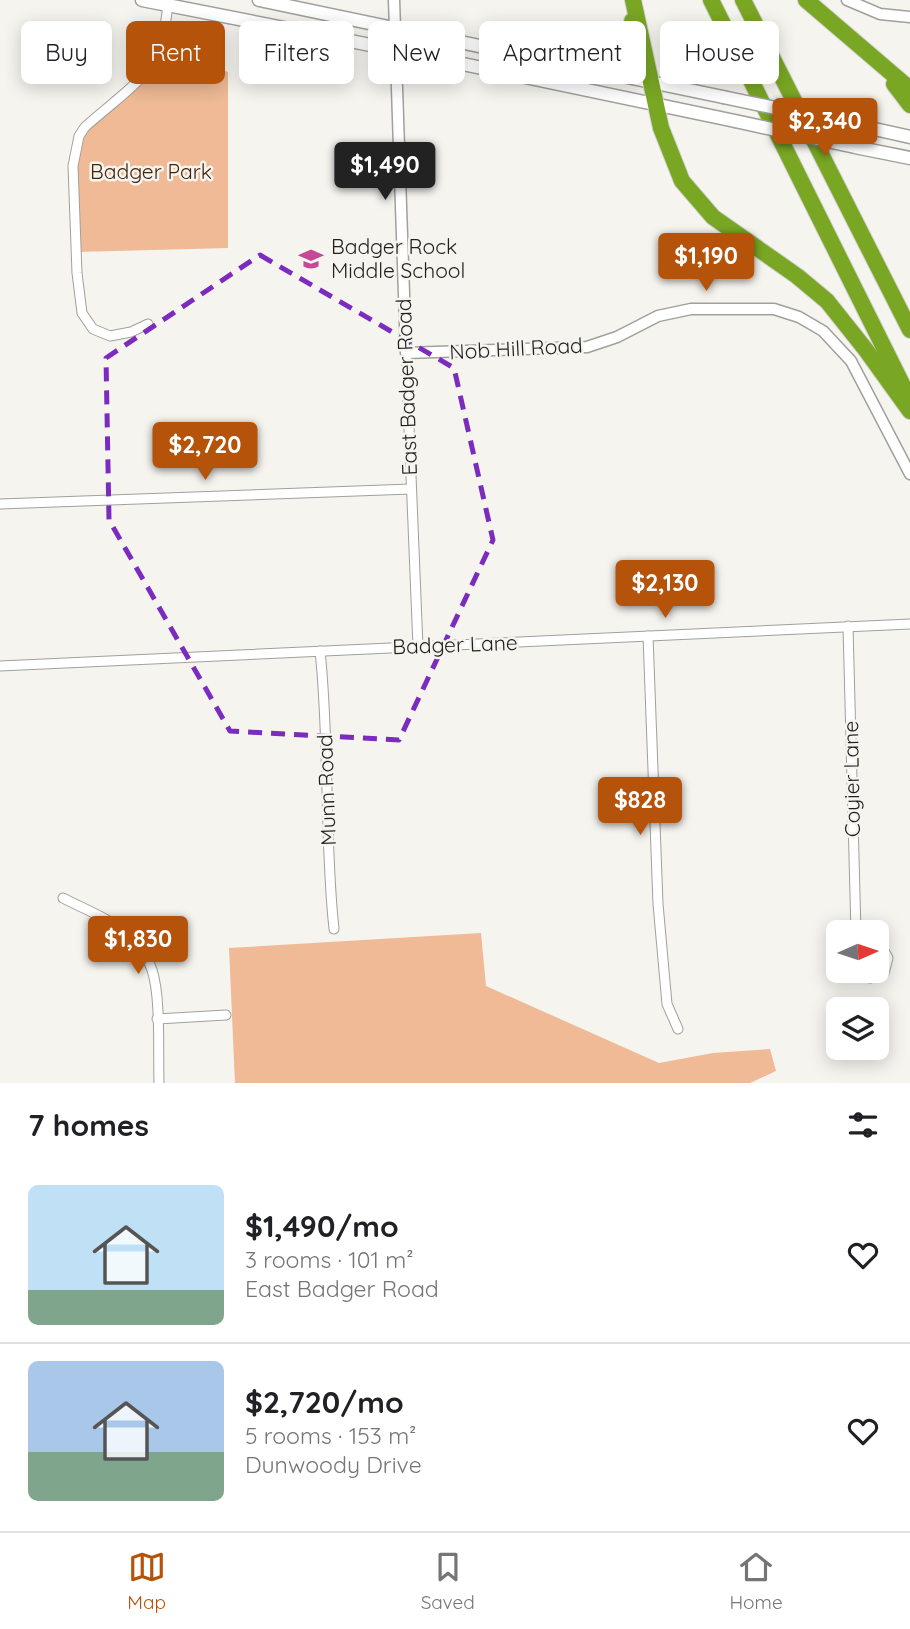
<!DOCTYPE html>
<html lang="en">
<head>
<meta charset="utf-8">
<style>
  body { margin:0; font-family:Quicksand,sans-serif; background:#f2f2f2; color:#202124; height:100vh; display:flex; flex-direction:column; font-size:26px; white-space:nowrap }
  * { box-sizing:border-box; margin:0 }
  p { font-size:23px; color:#757577 }
  .icon { flex:none; width:38px; height:38px; fill:none; stroke:currentColor; stroke-width:2; stroke-linecap:round; stroke-linejoin:round }
  .map { position:relative; height:1083px; overflow:hidden }
  .side { display:flex; flex-direction:column; background:#fff; flex:1 }
  .side>* { flex:none }
  .banner { position:absolute; left:21px; top:21px; width:868px; height:63px; display:flex; gap:14px }
  .needle { width:46px; rotate:87deg }
  .controls { position:absolute; left:826px; top:920px; display:grid; gap:14px }
  .controls a { display:grid; place-items:center; width:63px; height:63px; border-radius:10px; background:#fff; box-shadow:0 4px 18px #0003; font-size:35px }
  .price { position:absolute; translate:-50% -60px; padding:0 16px; border-radius:7px; background:#b45309; color:#fff; font-size:23px; line-height:46px; filter:drop-shadow(0 2px 4px #0008) }
  .price::after { content:''; position:absolute; left:50%; top:42px; width:21px; height:16px; margin-left:-10px; background:inherit; clip-path:polygon(0 0,100% 0,50% 100%) }
  .price.on { background:#222; color:#fff }
  ul { padding:0; list-style:none }
  li { display:flex; align-items:center; gap:21px; height:175px; padding:0 28px }
  li+li { border-top:2px solid #e0e0e0 }
  li span { display:grid; place-items:center; flex:none; width:196px; height:140px; border-radius:10px; color:#555 }
  li>.icon { margin-inline-start:auto }
  span .icon { width:84px; height:84px; fill:#fffc; stroke-width:1 }
  li b { font-size:30px }
  h2 { display:flex; justify-content:space-between; align-items:center; height:84px; padding:0 28px; font-size:30px }
  .tag { padding:0 24px; border-radius:10px; background:#fff; box-shadow:0 4px 18px #0003; font-size:24px; line-height:63px }
  .tag.on { background:#b45309; color:#fff }
  .dock { display:flex; justify-content:space-around; align-items:center; height:98px; border-top:2px solid #e0e0e0; background:#fff; font-size:19px; color:#757577 }
  .dock a { display:grid; justify-items:center; gap:4px }
  .dock .on { color:#b45309 }
  .map>svg:first-child { display:block }
</style>
</head>
<body>
<div class="map">
<svg width="910" height="1083" viewBox="0 0 910 1083">
  <rect width="100%" height="100%" fill="#f5f4ef"/>
  <!-- green -->
  <g fill="#efba95">
    <path d="M 160,49 L 228,72 L 228,248 L 76,252 L 73,192 L 79,136 L 115,100 Z"/>
    <path d="M 481,933 L 486,986 L 659,1063 L 713,1053 L 770,1049 L 776,1071 L 750,1083 L 235,1083 L 229,948 Z"/>
  </g>
  <g fill="none" stroke-linecap="round" stroke-linejoin="round">
    <!-- minor casing -->
    <g stroke="#a1a09b" stroke-width="11">
      <g id="minor">
        <path d="M 148,324 L 131,332 L 110,336 L 93,329 L 82,313 L 77,273 L 73,166 L 79,136 L 85,127 C 134,83 163,74 168,2"/>
        <path d="M 406,353 L 418,647"/>
        <path d="M 0,504 L 411,489"/>
        <path d="M 848,626 L 856,933"/>
        <path d="M 648,636 L 658,904 L 667,1004 L 678,1029"/>
        <path d="M 320,651 C 330,744 324,837 334,929"/>
        <path d="M 0,666 L 910,624"/>
        <path d="M 63,898 C 84,909 111,919 128,935 C 138,945 148,957 152,970 C 161,997 158,1053 159,1083"/>
        <path d="M 858,971 L 870,978 L 884,973 L 888,958 L 883,949 L 877,945"/>
        <path d="M 157,1019 L 226,1015"/>
      </g>
    </g>
    <!-- tertiary casing -->
    <g stroke="#a1a09b" stroke-width="13">
      <g id="tertiary">
        <path d="M 394,0 L 406,353 L 587,347 L 617,337 L 658,316 L 691,309 L 774,309 L 799,317 L 823,331 L 851,361 L 910,474"/>
        <path d="M 847,0 L 880,14 L 910,17"/>
      </g>
    </g>
    <!-- secondary casing -->
    <g stroke="#a1a09b" stroke-width="15">
      <g id="secondary">
        <path d="M 142,0 L 396,50 L 735,121"/>
        <path d="M 259,0 L 723,97"/>
        <path d="M 843,122 L 910,137"/>
        <path d="M 855,147 L 910,158"/>
      </g>
    </g>
    <!-- motorway casing -->
    <g stroke="#d2d2d2" stroke-width="18">
      <g id="motorway">
        <path d="M 633,0 L 661,128 L 682,181 L 713,217 L 797,276 L 827,301 L 866,350 L 910,411"/>
        <path d="M 711,0 L 906,392"/>
        <path d="M 743,0 L 910,330"/>
        <path d="M 806,0 L 910,89"/>
        <path d="M 610,73 C 632,67 631,40 632,21"/>
        <path d="M 894,84 L 910,105"/>
      </g>
    </g>
    <!-- minor -->
    <use href="#minor" stroke="#fff" stroke-width="9"/>
    <!-- tertiary -->
    <use href="#tertiary" stroke="#fff" stroke-width="10"/>
    <!-- secondary -->
    <use href="#secondary" stroke="#fff" stroke-width="12"/>
    <!-- motorway -->
    <use href="#motorway" stroke="#79a623" stroke-width="16"/>
    <!-- secondary-bridge casing -->
    <g stroke="#a1a09b" stroke-width="15" stroke-linecap="butt">
      <g id="secondary-bridge">
        <path d="M 723,97 L 843,122"/>
        <path d="M 735,121 L 855,147"/>
      </g>
    </g>
    <!-- secondary-bridge -->
    <use href="#secondary-bridge" stroke="#fff" stroke-width="12"/>
  </g>
  <!-- marked area -->
  <path fill="none" stroke="#7b2cbf" stroke-width="5" stroke-dasharray="14 9" stroke-linejoin="round" d="M 260,255 L 454,368 L 493,540 L 399,740 L 230,731 L 109,520 L 106,358 Z"/>
  <!-- icons -->
  <defs>
    <g id="school-bare" transform="scale(1.89)"><path d="M0-5L7-2L0 1L-7-2ZM-4 1L0 2.5L4 1V4Q0 6-4 4Z" fill="#c64999" stroke="#f5f4ef" stroke-width="2.5" paint-order="stroke"/></g>
  </defs>
  <g fill-rule="evenodd">
    <use href="#school-bare" x="311" y="259"/>
  </g>
  <g text-anchor="middle" stroke-width="5" stroke-linejoin="round" paint-order="stroke">
    <!-- park labels -->
    <g font-size="21" fill="#44240b" stroke="#f5f4ef">
      <text x="151" y="179">Badger Park</text>
    </g>
    <!-- poi labels -->
    <g font-size="21" fill="#1f1f1d" stroke="#f5f4ef" text-anchor="start">
      <text x="331" y="254">Badger Rock<tspan x="331" dy="24">Middle School</tspan></text>
    </g>
    <!-- street labels -->
    <g font-size="21" fill="#1f1f1d" stroke="#f5f4ef">
      <text transform="translate(516 349) rotate(-3)" y="7">Nob Hill Road</text>
      <text transform="translate(407 387) rotate(-92)" y="7">East Badger Road</text>
      <text transform="translate(455 645) rotate(-2)" y="7">Badger Lane</text>
      <text transform="translate(852 779) rotate(-91)" y="7">Coyier Lane</text>
      <text transform="translate(327 790) rotate(-92)" y="7">Munn Road</text>
    </g>
  </g>
</svg>
<div class="controls">
<a><svg class="needle" viewBox="-14 -14 28 28"><path d="M0-13l5 13h-10z" fill="#e53935"/><path d="M0 13l5-13h-10z" fill="#757577"/></svg></a>
<a><svg class="icon" aria-label="layers" viewBox="0 0 24 24"><path d="M12 4l9 5-9 5-9-5zM3 14l9 5 9-5"/></svg></a>
</div>
<b class="price" style="left:825px;top:158px">$2,340</b>
<b class="price on" style="left:385px;top:202px">$1,490</b>
<b class="price" style="left:706px;top:293px">$1,190</b>
<b class="price" style="left:205px;top:482px">$2,720</b>
<b class="price" style="left:665px;top:620px">$2,130</b>
<b class="price" style="left:640px;top:837px">$828</b>
<b class="price" style="left:138px;top:976px">$1,830</b>
<div class="banner">
<a class="tag">Buy</a>
<a class="tag on">Rent</a>
<a class="tag">Filters</a>
<a class="tag">New</a>
<a class="tag">Apartment</a>
<a class="tag">House</a>
</div>
</div>
<section class="side">
<h2>7 homes<svg class="icon" aria-label="filters" viewBox="0 0 24 24"><path d="M4 7h16M4 17h16"/><circle cx="9" cy="7" r="2"/><circle cx="15" cy="17" r="2"/></svg></h2>
<ul>
<li><span style="background:linear-gradient(#bfe0f5 75%,#7fa58c 0)"><svg class="icon" aria-label="home" viewBox="0 0 24 24"><path d="M3 11l9-7 9 7M6 9v11h12V9"/></svg></span><div><b>$1,490/mo</b><p>3 rooms · 101 m²</p><p>East Badger Road</p></div><svg class="icon" aria-label="heart" viewBox="0 0 24 24"><path d="M12 20l-8-8c-3-5 5-10 8-4 3-6 11-1 8 4z"/></svg></li>
<li><span style="background:linear-gradient(#a9c7e8 65%,#7fa58c 0)"><svg class="icon" aria-label="home" viewBox="0 0 24 24"><path d="M3 11l9-7 9 7M6 9v11h12V9"/></svg></span><div><b>$2,720/mo</b><p>5 rooms · 153 m²</p><p>Dunwoody Drive</p></div><svg class="icon" aria-label="heart" viewBox="0 0 24 24"><path d="M12 20l-8-8c-3-5 5-10 8-4 3-6 11-1 8 4z"/></svg></li>
</ul>
</section>
<nav class="dock">
<a class="on"><svg class="icon" aria-label="map" viewBox="0 0 24 24"><path d="M3 6l6-2 6 2 6-2v14l-6 2-6-2-6 2zM9 4v14M15 6v14"/></svg>Map</a>
<a><svg class="icon" aria-label="saved" viewBox="0 0 24 24"><path d="M7 4h10v16l-5-4-5 4z"/></svg>Saved</a>
<a><svg class="icon" aria-label="home" viewBox="0 0 24 24"><path d="M3 11l9-7 9 7M6 9v11h12V9"/></svg>Home</a>
</nav>
</body>
</html>
